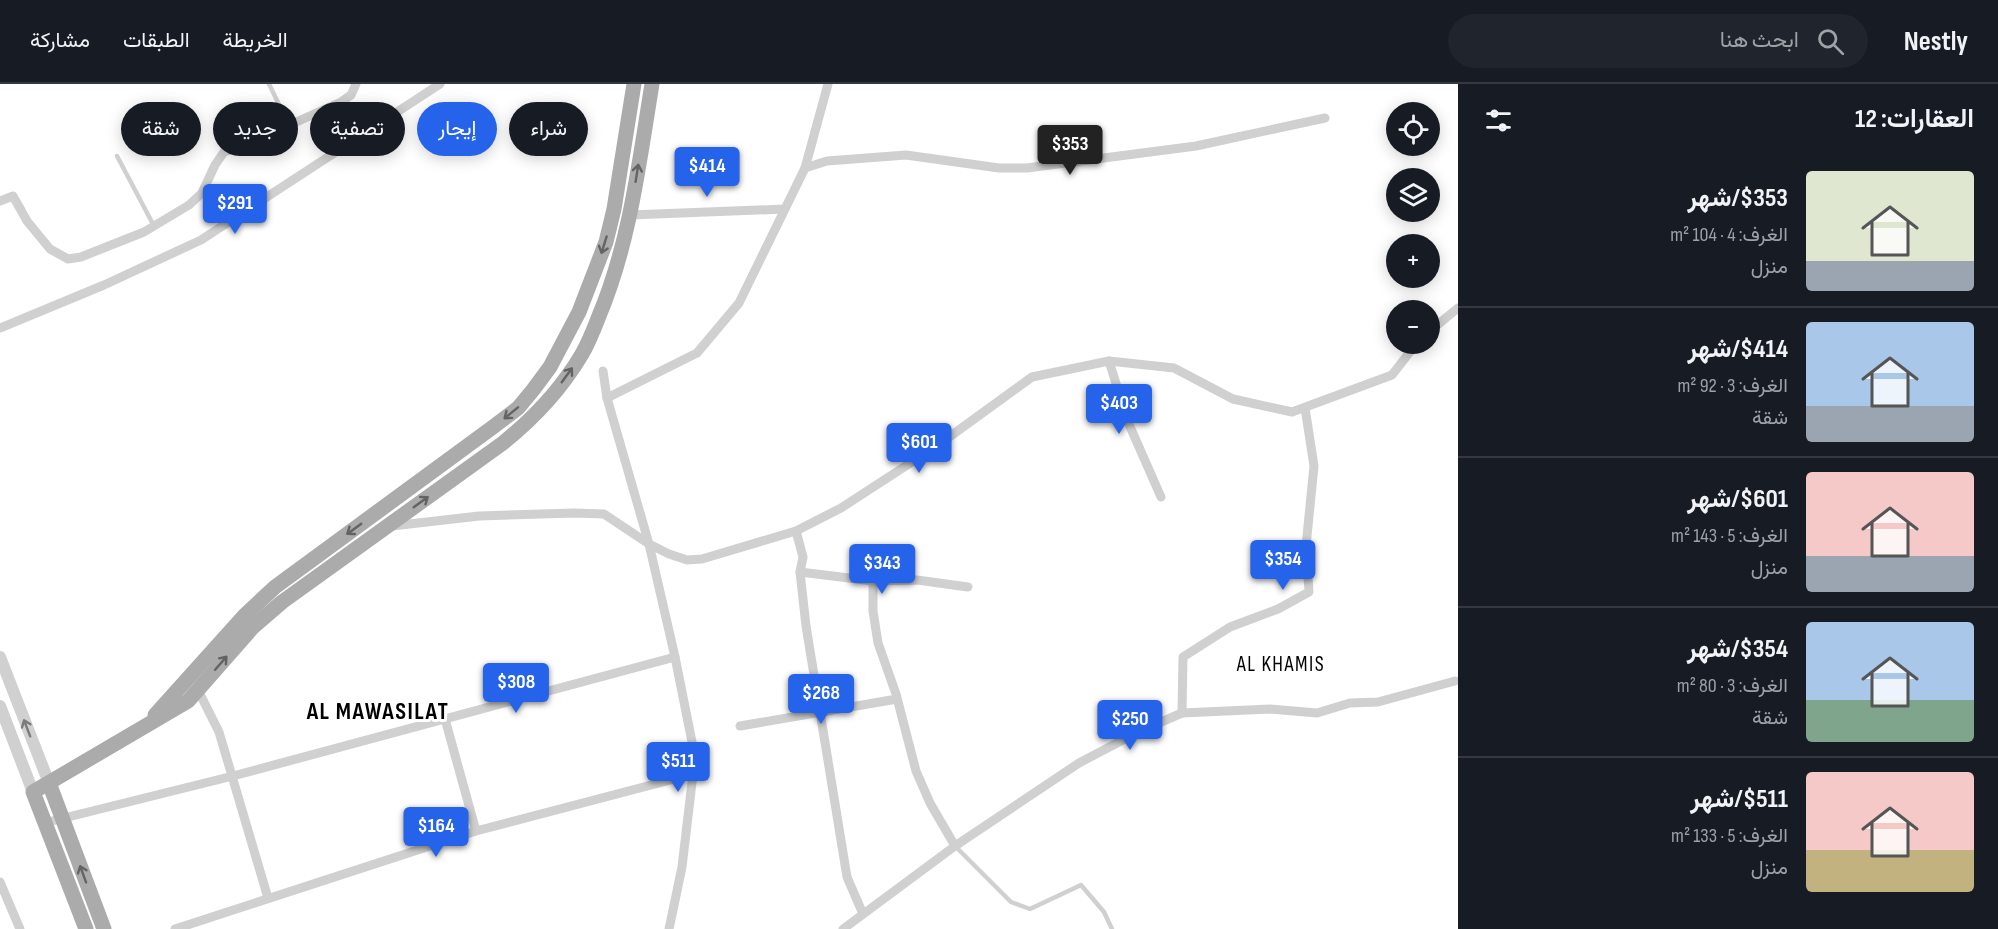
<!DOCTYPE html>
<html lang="ar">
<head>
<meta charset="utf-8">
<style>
  body { margin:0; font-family:"Sofia Sans Condensed",Vazirmatn,sans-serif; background:#20242c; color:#f1f3f6; direction:rtl; height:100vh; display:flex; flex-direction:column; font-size:22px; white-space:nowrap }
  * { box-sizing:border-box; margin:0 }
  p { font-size:20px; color:#9ea1a6 }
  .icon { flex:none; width:33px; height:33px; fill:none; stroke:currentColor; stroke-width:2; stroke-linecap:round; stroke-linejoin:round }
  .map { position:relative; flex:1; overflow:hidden; direction:ltr }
  .details { display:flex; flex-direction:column; background:#171b24; width:540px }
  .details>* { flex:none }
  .guide { position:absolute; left:18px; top:18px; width:570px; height:54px; direction:rtl; display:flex; gap:12px }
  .buttons { position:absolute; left:1386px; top:18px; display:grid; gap:12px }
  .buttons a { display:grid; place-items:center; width:54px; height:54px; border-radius:50%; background:#171b24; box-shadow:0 3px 15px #0003; font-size:30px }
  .price { position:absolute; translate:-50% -51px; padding:0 14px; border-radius:6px; background:#2563eb; color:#fff; font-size:20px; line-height:39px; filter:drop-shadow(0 2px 3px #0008) }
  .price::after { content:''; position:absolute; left:50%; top:36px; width:18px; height:14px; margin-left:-9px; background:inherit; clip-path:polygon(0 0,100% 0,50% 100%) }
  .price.selected { background:#222; color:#fff }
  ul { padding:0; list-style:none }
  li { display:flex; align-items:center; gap:18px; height:150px; padding:0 24px }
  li+li { border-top:2px solid #363941 }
  li span { display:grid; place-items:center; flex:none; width:168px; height:120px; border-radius:6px; color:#555 }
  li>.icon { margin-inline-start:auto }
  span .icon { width:72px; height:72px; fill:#fffc; stroke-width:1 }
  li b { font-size:26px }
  h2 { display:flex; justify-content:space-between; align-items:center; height:72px; padding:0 24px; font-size:26px }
  .chip { padding:0 21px; border-radius:27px; background:#171b24; box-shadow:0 3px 15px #0003; font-size:21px; line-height:54px }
  .chip.selected { background:#2563eb; color:#fff }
  header { display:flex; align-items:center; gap:36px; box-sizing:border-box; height:84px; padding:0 30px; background:#171b24; border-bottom:2px solid #363941 }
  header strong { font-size:28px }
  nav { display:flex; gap:33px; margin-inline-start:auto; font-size:21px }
  .search { width:420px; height:54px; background:#20242c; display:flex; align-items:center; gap:15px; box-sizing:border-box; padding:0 21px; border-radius:33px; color:#9ea1a6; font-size:22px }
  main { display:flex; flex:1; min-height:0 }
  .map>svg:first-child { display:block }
</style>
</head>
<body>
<header>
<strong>Nestly</strong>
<div class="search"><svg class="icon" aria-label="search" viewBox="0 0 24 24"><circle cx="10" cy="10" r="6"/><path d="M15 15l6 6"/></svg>ابحث هنا</div>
<nav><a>الخريطة</a><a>الطبقات</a><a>مشاركة</a></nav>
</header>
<main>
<section class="details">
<h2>العقارات: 12<svg class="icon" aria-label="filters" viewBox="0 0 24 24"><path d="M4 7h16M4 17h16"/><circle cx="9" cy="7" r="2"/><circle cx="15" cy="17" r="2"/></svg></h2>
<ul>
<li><span style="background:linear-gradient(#dfe7d0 75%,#9aa5b1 0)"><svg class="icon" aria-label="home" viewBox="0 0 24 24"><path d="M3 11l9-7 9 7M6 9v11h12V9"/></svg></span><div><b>$353/شهر</b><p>الغرف: 4 · 104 m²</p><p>منزل</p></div></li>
<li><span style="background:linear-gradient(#a9c7e8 70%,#9aa5b1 0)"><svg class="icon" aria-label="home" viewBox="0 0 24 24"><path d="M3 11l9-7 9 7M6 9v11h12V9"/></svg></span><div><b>$414/شهر</b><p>الغرف: 3 · 92 m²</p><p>شقة</p></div></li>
<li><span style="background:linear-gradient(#f6c9c9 70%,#9aa5b1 0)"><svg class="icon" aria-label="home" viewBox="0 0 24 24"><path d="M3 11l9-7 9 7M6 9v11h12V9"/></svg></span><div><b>$601/شهر</b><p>الغرف: 5 · 143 m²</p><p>منزل</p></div></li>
<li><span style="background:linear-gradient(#a9c7e8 65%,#7fa58c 0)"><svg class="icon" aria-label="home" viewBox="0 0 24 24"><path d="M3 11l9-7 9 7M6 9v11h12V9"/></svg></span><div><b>$354/شهر</b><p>الغرف: 3 · 80 m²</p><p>شقة</p></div></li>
<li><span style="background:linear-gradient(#f6c9c9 65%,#c2b280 0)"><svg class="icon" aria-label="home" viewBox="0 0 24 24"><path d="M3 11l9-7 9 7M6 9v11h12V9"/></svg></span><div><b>$511/شهر</b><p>الغرف: 5 · 133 m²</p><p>منزل</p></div></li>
</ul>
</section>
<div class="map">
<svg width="1458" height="845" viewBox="0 0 1458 845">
  <rect width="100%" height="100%" fill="#fff"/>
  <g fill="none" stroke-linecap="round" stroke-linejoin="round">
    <!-- service -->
    <g stroke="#d0d0d0" stroke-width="4.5">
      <path d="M 269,0 L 289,41"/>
      <path d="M 117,72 L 154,142"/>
      <path d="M 955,762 L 1011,818 L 1030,825 L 1081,801 L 1104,828 L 1112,845"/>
    </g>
    <!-- minor -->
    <g stroke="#d0d0d0" stroke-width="9">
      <path d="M 805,84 L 827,77 L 906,71 L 999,84 L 1027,84 L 1196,62 L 1325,34"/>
      <path d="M 0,117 L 13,112 L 27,137 L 50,165 L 68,175 L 81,173 L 144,148 L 189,121 L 202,109 L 215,81 L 224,68 L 254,57 L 341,18 L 351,11 L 356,0"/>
      <path d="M 630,131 L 785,125"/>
      <path d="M 0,244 L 104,201 L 201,156 L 440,0"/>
      <path d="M 1430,247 L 1458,224"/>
      <path d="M 1109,277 L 1128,338 L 1161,413"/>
      <path d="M 607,314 L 697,269 L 739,219 L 805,84 L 828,0"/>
      <path d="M 392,442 L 479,432 L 574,429 L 604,430 L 649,460 L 669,470 L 687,476 L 702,475 L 796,447 L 841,424 L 941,359 L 1032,293 L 1109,277 L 1174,284 L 1233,315 L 1292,328 L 1392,291 L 1416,260"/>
      <path d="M 796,447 L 803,473 L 800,488 L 806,542 L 847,793 L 863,830"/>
      <path d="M 800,488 L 873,497 L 917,496 L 968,503"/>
      <path d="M 873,497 L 873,527 L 878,559 L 896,610 L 916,687 L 930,719 L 955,762"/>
      <path d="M 198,606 L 219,648 L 268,814"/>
      <path d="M 1182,629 L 1183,573 L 1230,543 L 1278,525 L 1309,508 L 1306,462 L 1314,382 L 1305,324"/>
      <path d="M 445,635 L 476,747"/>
      <path d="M 740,642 L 897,615"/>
      <path d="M 44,739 L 233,692 L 675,573 L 649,460 L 607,314 L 603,287"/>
      <path d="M 0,798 L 20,845"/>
      <path d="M 175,845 L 476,747 L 693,690"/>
      <path d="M 669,845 L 682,783 L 695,673 L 675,573"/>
      <path d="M 843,845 L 955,762 L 1079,679 L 1138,648 L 1182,629 L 1270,625 L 1317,629 L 1350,619 L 1378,618 L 1455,597"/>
    </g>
    <!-- tertiary -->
    <g stroke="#d0d0d0" stroke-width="12">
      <path d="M 0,573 L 49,699"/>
      <path d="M 0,622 L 33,708"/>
    </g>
    <!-- primary -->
    <g stroke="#ababab" stroke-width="15">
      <path d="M 155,631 L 244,532 L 275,503 L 493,343 L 518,324 L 533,306 L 550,283 L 579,228 L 606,158 L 614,125 L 634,0"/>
      <path d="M 49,699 L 104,845"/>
      <path d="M 86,845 L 33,708 L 188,617 L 253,543 L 282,518 L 503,359 C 534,334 562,304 582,270 C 589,258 594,245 599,232 C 630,158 639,79 652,0"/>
    </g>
  </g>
  <!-- one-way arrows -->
  <defs><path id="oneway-shaft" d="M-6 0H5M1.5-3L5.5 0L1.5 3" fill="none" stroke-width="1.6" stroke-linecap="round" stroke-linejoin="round" transform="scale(1.5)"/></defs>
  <g stroke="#636363">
    <use href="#oneway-shaft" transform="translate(637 89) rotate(-81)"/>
    <use href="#oneway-shaft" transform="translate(604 161) rotate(107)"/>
    <use href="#oneway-shaft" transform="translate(567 291) rotate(-54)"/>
    <use href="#oneway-shaft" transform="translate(511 329) rotate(141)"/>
    <use href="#oneway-shaft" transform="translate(421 418) rotate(-36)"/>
    <use href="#oneway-shaft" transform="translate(354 445) rotate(144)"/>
    <use href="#oneway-shaft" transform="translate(221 579) rotate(-49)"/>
    <use href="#oneway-shaft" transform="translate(83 790) rotate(-110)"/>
  </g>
  <use stroke="#7a7a7a" href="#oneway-shaft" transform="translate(27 644) rotate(-111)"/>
  <g text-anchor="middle" stroke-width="6" stroke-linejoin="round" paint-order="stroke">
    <!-- quarter labels -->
    <g font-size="21" letter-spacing="1.5" fill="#000" stroke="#fff">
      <text x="1281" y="587">AL KHAMIS</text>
    </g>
    <!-- district labels -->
    <g font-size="24" font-weight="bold" letter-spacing="1.5" fill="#000" stroke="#fff">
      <text x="378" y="635">AL MAWASILAT</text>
    </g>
  </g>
</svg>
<div class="buttons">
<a><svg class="icon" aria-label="locate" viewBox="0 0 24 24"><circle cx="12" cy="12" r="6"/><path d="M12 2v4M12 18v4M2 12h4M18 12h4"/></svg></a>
<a><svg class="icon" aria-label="layers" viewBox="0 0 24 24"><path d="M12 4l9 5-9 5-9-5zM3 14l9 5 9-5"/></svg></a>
<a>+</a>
<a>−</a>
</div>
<b class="price selected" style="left:1070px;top:92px">$353</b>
<b class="price" style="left:707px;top:114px">$414</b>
<b class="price" style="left:235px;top:151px">$291</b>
<b class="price" style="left:1119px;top:351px">$403</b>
<b class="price" style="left:919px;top:390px">$601</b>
<b class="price" style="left:1283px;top:507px">$354</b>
<b class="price" style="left:882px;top:511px">$343</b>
<b class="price" style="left:516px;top:630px">$308</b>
<b class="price" style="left:821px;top:641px">$268</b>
<b class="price" style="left:1130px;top:667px">$250</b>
<b class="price" style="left:678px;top:709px">$511</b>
<b class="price" style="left:436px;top:774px">$164</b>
<div class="guide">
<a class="chip">شراء</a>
<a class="chip selected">إيجار</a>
<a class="chip">تصفية</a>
<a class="chip">جديد</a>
<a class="chip">شقة</a>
</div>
</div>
</main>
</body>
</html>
